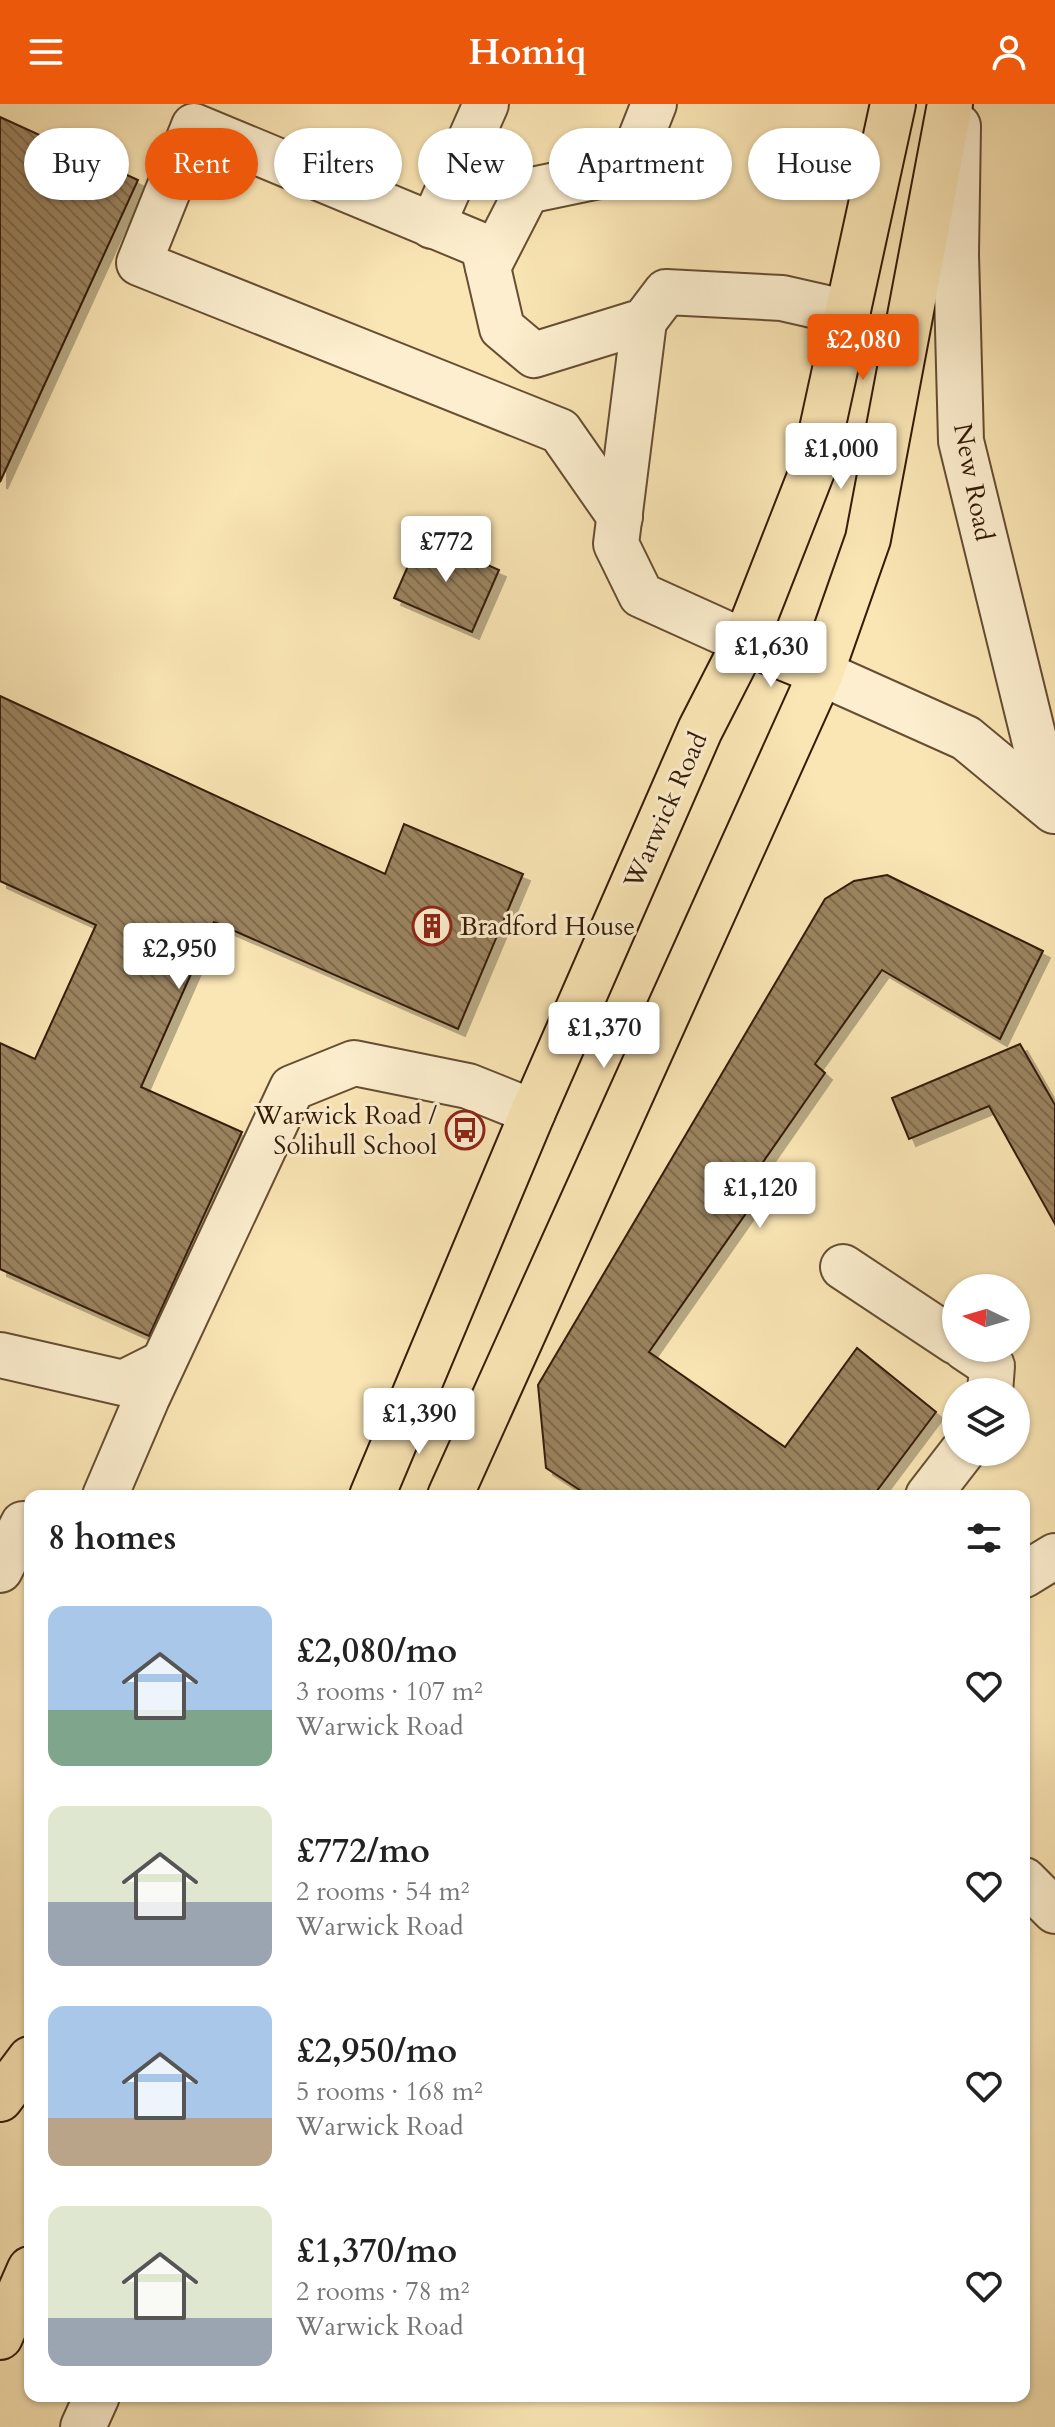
<!DOCTYPE html>
<html lang="en">
<head>
<meta charset="utf-8">
<style>
  body { margin:0; font-family:Cardo,serif; background:#f6f6f6; color:#222; height:100vh; display:flex; flex-direction:column; font-size:30px; white-space:nowrap }
  * { box-sizing:border-box; margin:0 }
  p { font-size:26px; color:#767676 }
  .icon { flex:none; width:44px; height:44px; fill:none; stroke:currentColor; stroke-width:2; stroke-linecap:round; stroke-linejoin:round }
  .map { position:relative; flex:1; overflow:hidden }
  .sheet { position:absolute; left:24px; top:1386px; width:1006px; height:912px; display:flex; flex-direction:column; background:#fff; border-radius:16px; box-shadow:0 2px 6px #0004 }
  .sheet>* { flex:none }
  .banner { position:absolute; left:24px; top:24px; width:1008px; height:72px; display:flex; gap:16px }
  .needle { width:52px; rotate:275deg }
  .tools { position:absolute; left:942px; top:1170px; display:grid; gap:16px }
  .tools a { display:grid; place-items:center; width:88px; height:88px; border-radius:50%; background:#fff; box-shadow:0 2px 6px #0004; font-size:40px }
  .price { position:absolute; translate:-50% -68px; padding:0 18px; border-radius:8px; background:#fff; color:#222; font-size:26px; line-height:52px; filter:drop-shadow(0 2px 4px #0008) }
  .price::after { content:''; position:absolute; left:50%; top:48px; width:24px; height:18px; margin-left:-12px; background:inherit; clip-path:polygon(0 0,100% 0,50% 100%) }
  .price.selected { background:#ea580c; color:#fff }
  ul { padding:0; list-style:none }
  li { display:flex; align-items:center; gap:24px; height:200px; padding:0 24px }
  li span { display:grid; place-items:center; flex:none; width:224px; height:160px; border-radius:16px; color:#555 }
  li>.icon { margin-inline-start:auto }
  span .icon { width:96px; height:96px; fill:#fffc; stroke-width:1 }
  li b { font-size:34px }
  h2 { display:flex; justify-content:space-between; align-items:center; height:96px; padding:0 24px; font-size:34px }
  .chip { padding:0 28px; border-radius:36px; background:#fff; box-shadow:0 2px 6px #0004; font-size:28px; line-height:72px }
  .chip.selected { background:#ea580c; color:#fff }
  header { display:flex; justify-content:space-between; align-items:center; height:104px; padding:0 24px; background:#ea580c; color:#fff; font-size:36px; font-weight:700 }
  .map>svg:first-child { display:block }
</style>
</head>
<body>
<header><svg class="icon" aria-label="menu" viewBox="0 0 24 24"><path d="M4 6h16M4 12h16M4 18h16"/></svg>Homiq<svg class="icon" aria-label="person" viewBox="0 0 24 24"><circle cx="12" cy="8" r="4"/><path d="M4 21q1-7 8-7t8 7"/></svg></header>
<div class="map">
<svg width="1055" height="2323" viewBox="0 0 1055 2323">
  <defs>
    <pattern id="building-back-hatch" width="6" height="6" patternUnits="userSpaceOnUse" patternTransform="scale(2)"><rect width="6" height="6" fill="#9b8461"/><path d="M-1 5l2 2M0 0l6 6M5-1l2 2" fill="none" stroke="#7f6b4e"/></pattern>
    <filter id="shadow"><feDropShadow dx="7" dy="7" stdDeviation="0" flood-color="#0004"/></filter>
  </defs>
  <rect width="100%" height="100%" fill="#fae5b4"/>
  <filter id="stains"><feTurbulence type="fractalNoise" baseFrequency=".0025" numOctaves="4"/><feColorMatrix values="0 0 0 0 .2 0 0 0 0 .09 0 0 0 0 .02 0 0 0 .5 -.17"/></filter>
  <radialGradient id="worn" r=".72"><stop offset=".6" stop-color="#630" stop-opacity="0"/><stop offset="1" stop-color="#630" stop-opacity=".3"/></radialGradient>
  <!-- building -->
  <g fill="url(#building-back-hatch)" stroke="#351b08" stroke-width="2" filter="url(#shadow)">
    <path d="M 0,13 L 138,76 L 0,378 Z"/>
    <path d="M 421,432 L 499,466 L 472,528 L 394,494 Z"/>
    <path d="M 0,592 L 385,770 L 404,720 L 523,770 L 458,925 L 214,818 L 141,983 L 242,1028 L 149,1232 L 0,1165 L 0,939 L 35,955 L 96,821 L 0,777 Z"/>
    <path d="M 887,771 L 1043,847 L 1000,935 L 882,866 L 815,960 L 825,969 L 745,1084 L 756,1095 L 649,1248 L 785,1343 L 857,1244 L 936,1308 L 873,1392 L 589,1392 L 546,1364 L 538,1281 L 825,795 L 854,777 Z"/>
    <path d="M 1020,940 L 1055,1001 L 1055,1120 L 989,1002 L 909,1035 L 892,994 Z"/>
  </g>
  <g fill="none" stroke-linecap="round" stroke-linejoin="round">
    <!-- minor casing -->
    <g stroke="#664e33" stroke-width="48">
      <g id="minor">
        <path d="M 958,22 L 956,150 L 961,337 L 1050,700"/>
        <path d="M 432,122 L 486,0"/>
        <path d="M 488,163 L 527,87 L 628,66 L 654,0"/>
        <path d="M 644,217 L 616,440 L 641,491 L 745,538"/>
        <path d="M 620,413 L 560,327 L 139,159 L 194,22 L 483,142 L 502,224 L 534,251 L 644,217 L 666,188 L 782,194 L 848,209"/>
        <path d="M 821,569 L 966,634 L 1054,707"/>
        <path d="M 843,1163 L 956,1238"/>
        <path d="M 965,1244 L 992,1262 L 990,1288"/>
        <path d="M 0,1251 L 123,1279 L 163,1259"/>
        <path d="M 105,1392 L 147,1294 L 292,984 L 354,959 L 468,982 L 533,1008"/>
        <path d="M 928,1392 L 962,1348"/>
        <path d="M 0,1466 L 23,1420 L 30,1422"/>
        <path d="M 1024,1471 L 1055,1452"/>
        <path d="M 1024,1776 L 1055,1807"/>
        <path d="M 83,2323 L 97,2292"/>
      </g>
    </g>
    <!-- major casing -->
    <g stroke="#351b08" stroke-width="48">
      <g id="major">
        <path d="M 745,538 L 821,569"/>
        <path d="M 372,1392 L 533,1008 L 700,626 L 745,538 L 814,362 L 893,0"/>
        <path d="M 450,1392 L 821,569 L 868,435 L 950,0"/>
        <path d="M 0,1995 L 30,1955"/>
        <path d="M 0,2233 L 30,2165"/>
      </g>
    </g>
    <!-- minor -->
    <use href="#minor" stroke="#fceece" stroke-width="44"/>
    <!-- major -->
    <use href="#major" stroke="#fae5b4" stroke-width="44"/>
  </g>
  <!-- icons -->
  <defs>
    <g id="building-ring" transform="scale(2)"><circle r="9.5" fill="#fceece" stroke="#8f2418" stroke-width="1.5"/><path d="M-4-6H4V6H1V3H-1V6H-4ZM-2.5-4.3h1.7v1.8h-1.7ZM.8-4.3h1.7v1.8H.8ZM-2.5-1h1.7V.8h-1.7ZM.8-1h1.7V.8H.8Z" fill="#8f2418"/></g>
    <g id="bus-ring" transform="scale(2)"><circle r="9.5" fill="#fceece" stroke="#8f2418" stroke-width="1.5"/><path d="M-5-6H5V4H4V6H2V4H-2V6H-4V4H-5ZM-3.5-4V0h7V-4ZM-3.5 1.2v1.5H-2V1.2ZM2 1.2v1.5H3.5V1.2Z" fill="#8f2418"/></g>
  </defs>
  <g fill-rule="evenodd">
    <use href="#building-ring" x="432" y="822"/>
    <use href="#bus-ring" x="465" y="1026"/>
  </g>
  <g text-anchor="middle" stroke-width="6" stroke-linejoin="round" paint-order="stroke">
    <!-- street labels -->
    <g font-size="26" fill="#351b08" stroke="#fceece">
      <text transform="translate(974 378) rotate(79)" y="9">New Road</text>
      <text transform="translate(665 706) rotate(-66)" y="9">Warwick Road</text>
    </g>
    <!-- poi labels -->
    <g font-size="26" fill="#351b08" stroke="#fceece" text-anchor="start">
      <text x="460" y="831">Bradford House</text>
      <text x="437" y="1020" text-anchor="end">Warwick Road /<tspan x="437" dy="30">Solihull School</tspan></text>
    </g>
  </g>
  <rect width="100%" height="100%" filter="url(#stains)"/>
  <rect width="100%" height="100%" fill="url(#worn)"/>
</svg>
<div class="tools">
<a><svg class="needle" viewBox="-14 -14 28 28"><path d="M0-13l5 13h-10z" fill="#e53935"/><path d="M0 13l5-13h-10z" fill="#767676"/></svg></a>
<a><svg class="icon" aria-label="layers" viewBox="0 0 24 24"><path d="M12 4l9 5-9 5-9-5zM3 14l9 5 9-5"/></svg></a>
</div>
<b class="price selected" style="left:863px;top:278px">£2,080</b>
<b class="price" style="left:841px;top:387px">£1,000</b>
<b class="price" style="left:446px;top:480px">£772</b>
<b class="price" style="left:771px;top:585px">£1,630</b>
<b class="price" style="left:179px;top:887px">£2,950</b>
<b class="price" style="left:604px;top:966px">£1,370</b>
<b class="price" style="left:760px;top:1126px">£1,120</b>
<b class="price" style="left:419px;top:1352px">£1,390</b>
<div class="banner">
<a class="chip">Buy</a>
<a class="chip selected">Rent</a>
<a class="chip">Filters</a>
<a class="chip">New</a>
<a class="chip">Apartment</a>
<a class="chip">House</a>
</div>
<section class="sheet">
<h2>8 homes<svg class="icon" aria-label="filters" viewBox="0 0 24 24"><path d="M4 7h16M4 17h16"/><circle cx="9" cy="7" r="2"/><circle cx="15" cy="17" r="2"/></svg></h2>
<ul>
<li><span style="background:linear-gradient(#a9c7e8 65%,#7fa58c 0)"><svg class="icon" aria-label="home" viewBox="0 0 24 24"><path d="M3 11l9-7 9 7M6 9v11h12V9"/></svg></span><div><b>£2,080/mo</b><p>3 rooms · 107 m²</p><p>Warwick Road</p></div><svg class="icon" aria-label="heart" viewBox="0 0 24 24"><path d="M12 20l-8-8c-3-5 5-10 8-4 3-6 11-1 8 4z"/></svg></li>
<li><span style="background:linear-gradient(#dfe7d0 60%,#9aa5b1 0)"><svg class="icon" aria-label="home" viewBox="0 0 24 24"><path d="M3 11l9-7 9 7M6 9v11h12V9"/></svg></span><div><b>£772/mo</b><p>2 rooms · 54 m²</p><p>Warwick Road</p></div><svg class="icon" aria-label="heart" viewBox="0 0 24 24"><path d="M12 20l-8-8c-3-5 5-10 8-4 3-6 11-1 8 4z"/></svg></li>
<li><span style="background:linear-gradient(#a9c7e8 70%,#b9a48a 0)"><svg class="icon" aria-label="home" viewBox="0 0 24 24"><path d="M3 11l9-7 9 7M6 9v11h12V9"/></svg></span><div><b>£2,950/mo</b><p>5 rooms · 168 m²</p><p>Warwick Road</p></div><svg class="icon" aria-label="heart" viewBox="0 0 24 24"><path d="M12 20l-8-8c-3-5 5-10 8-4 3-6 11-1 8 4z"/></svg></li>
<li><span style="background:linear-gradient(#dfe7d0 70%,#9aa5b1 0)"><svg class="icon" aria-label="home" viewBox="0 0 24 24"><path d="M3 11l9-7 9 7M6 9v11h12V9"/></svg></span><div><b>£1,370/mo</b><p>2 rooms · 78 m²</p><p>Warwick Road</p></div><svg class="icon" aria-label="heart" viewBox="0 0 24 24"><path d="M12 20l-8-8c-3-5 5-10 8-4 3-6 11-1 8 4z"/></svg></li>
</ul>
</section>
</div>
</body>
</html>
